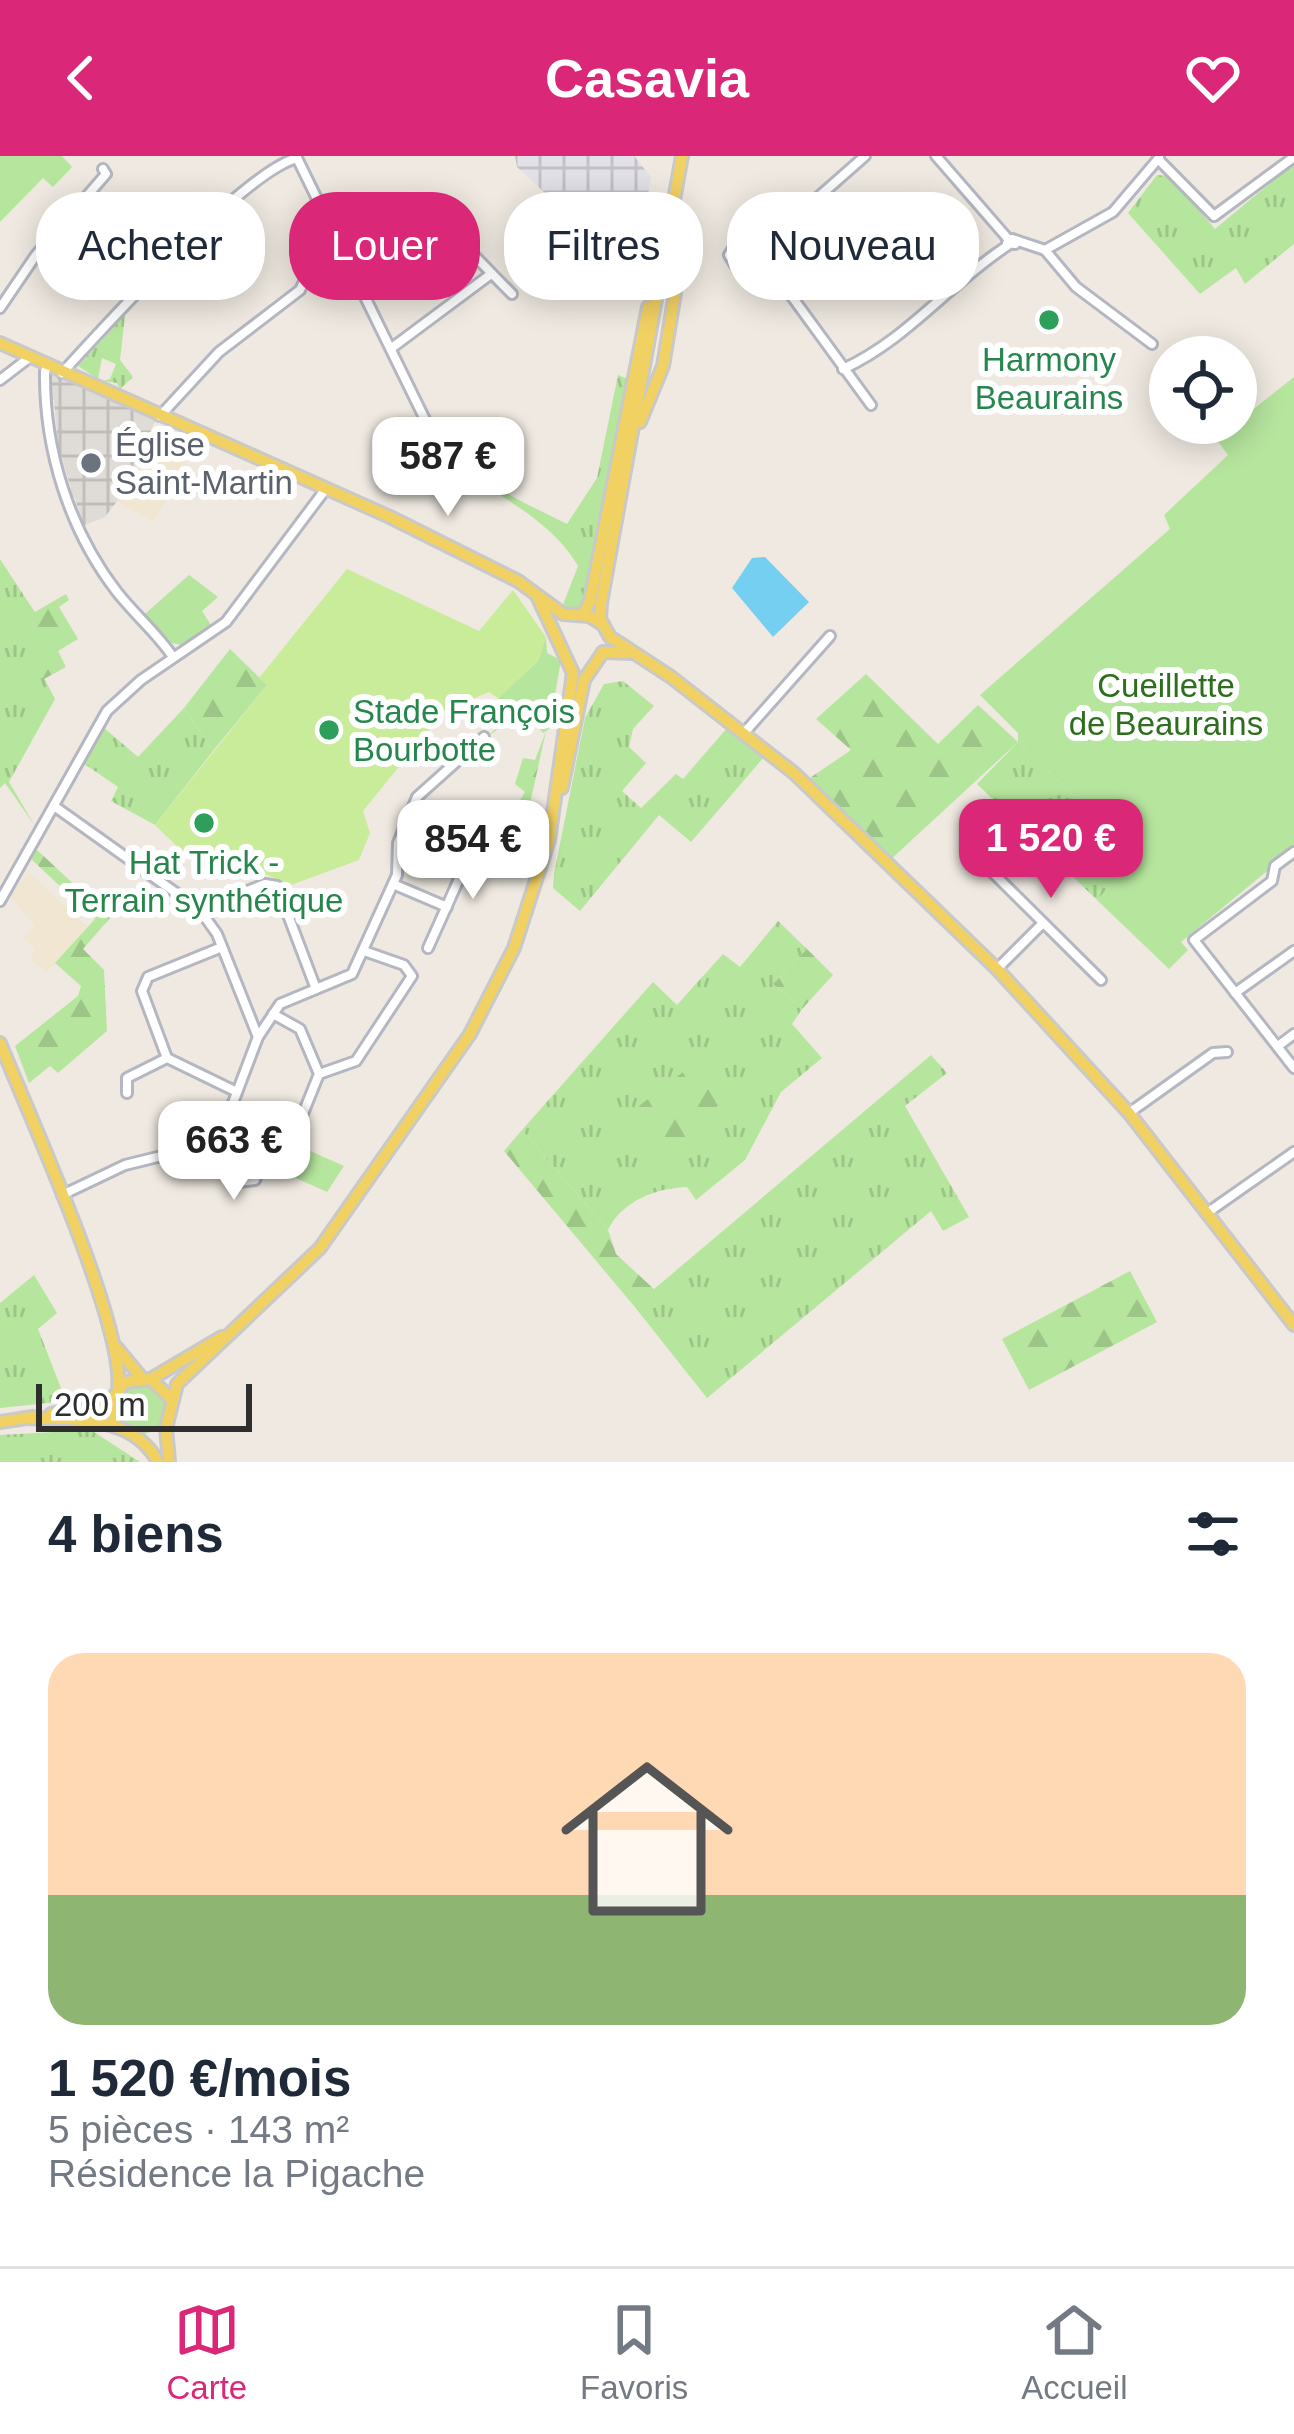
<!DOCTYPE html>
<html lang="fr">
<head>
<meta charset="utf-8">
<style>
  body { margin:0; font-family:Helvetica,sans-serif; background:#f2f2f3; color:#1f2937; height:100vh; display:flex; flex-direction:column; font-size:45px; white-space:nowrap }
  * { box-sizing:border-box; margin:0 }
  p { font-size:39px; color:#747a83 }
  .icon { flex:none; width:66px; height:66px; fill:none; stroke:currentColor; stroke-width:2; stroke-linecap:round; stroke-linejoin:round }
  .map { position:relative; height:1306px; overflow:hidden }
  .side { display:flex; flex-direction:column; background:#fff; flex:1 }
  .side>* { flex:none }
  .top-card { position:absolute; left:36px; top:36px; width:1224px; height:108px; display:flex; gap:24px }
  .controls { position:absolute; left:1149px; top:180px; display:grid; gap:24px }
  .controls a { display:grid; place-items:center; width:108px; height:108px; border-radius:50%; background:#fff; box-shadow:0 6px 30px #0003; font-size:60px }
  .scale { position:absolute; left:36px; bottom:30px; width:216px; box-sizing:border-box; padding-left:12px; border:6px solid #2e2e2e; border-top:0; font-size:33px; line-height:42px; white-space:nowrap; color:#2e2e2e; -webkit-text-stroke:9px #fff; paint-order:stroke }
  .price { position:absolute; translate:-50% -102px; padding:0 27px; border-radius:24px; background:#fff; color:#222; font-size:39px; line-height:78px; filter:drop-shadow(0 3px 6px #0008) }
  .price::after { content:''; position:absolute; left:50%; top:72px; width:36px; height:27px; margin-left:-18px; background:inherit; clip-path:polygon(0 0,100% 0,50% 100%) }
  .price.on { background:#db2777; color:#fff }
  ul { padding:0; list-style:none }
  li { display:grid; align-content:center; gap:24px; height:636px; padding:0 48px }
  li span { display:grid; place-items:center; height:372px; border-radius:36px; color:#555 }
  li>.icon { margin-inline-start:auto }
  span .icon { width:216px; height:216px; fill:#fffc; stroke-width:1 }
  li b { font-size:51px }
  h2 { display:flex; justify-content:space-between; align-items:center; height:144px; padding:0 48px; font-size:51px }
  .pill { padding:0 42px; border-radius:48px; background:#fff; box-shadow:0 6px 30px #0003; font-size:42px; line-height:108px }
  .pill.on { background:#db2777; color:#fff }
  header { display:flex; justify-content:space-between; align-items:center; height:156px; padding:0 48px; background:#db2777; color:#fff; font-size:54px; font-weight:800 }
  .tab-bar { display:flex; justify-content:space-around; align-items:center; height:168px; border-top:3px solid #e0e1e3; background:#fff; font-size:33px; color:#747a83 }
  .tab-bar a { display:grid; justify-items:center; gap:6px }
  .tab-bar .on { color:#db2777 }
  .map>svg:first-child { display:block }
</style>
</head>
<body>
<header><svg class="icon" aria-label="back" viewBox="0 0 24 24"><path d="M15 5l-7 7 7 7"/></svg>Casavia<svg class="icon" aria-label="heart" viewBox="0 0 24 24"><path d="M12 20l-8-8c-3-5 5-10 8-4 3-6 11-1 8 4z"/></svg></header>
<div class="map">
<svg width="1294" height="1306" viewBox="0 0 1294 1306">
  <defs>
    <pattern id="industrial-grid" width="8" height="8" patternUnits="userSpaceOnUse" patternTransform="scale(3)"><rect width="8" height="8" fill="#e3e1e8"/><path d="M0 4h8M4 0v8" fill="none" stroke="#c3c1c7"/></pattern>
    <pattern id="grass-tufts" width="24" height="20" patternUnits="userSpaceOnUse" patternTransform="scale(3)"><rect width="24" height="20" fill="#b6e59e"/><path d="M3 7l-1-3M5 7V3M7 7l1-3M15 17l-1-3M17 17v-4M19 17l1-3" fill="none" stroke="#9dc588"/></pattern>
    <pattern id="forest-firs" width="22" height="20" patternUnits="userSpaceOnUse" patternTransform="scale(3)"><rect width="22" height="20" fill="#b6e59e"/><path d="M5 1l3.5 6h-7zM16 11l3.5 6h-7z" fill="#9dc588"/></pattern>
    <pattern id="plaza-grid" width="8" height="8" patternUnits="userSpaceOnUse" patternTransform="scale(3)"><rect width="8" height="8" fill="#dfdcd8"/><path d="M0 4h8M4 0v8" fill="none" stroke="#c0bdba"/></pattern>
  </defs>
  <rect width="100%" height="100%" fill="#efe9e1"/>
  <!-- industrial -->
  <path fill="url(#industrial-grid)" d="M 515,0 L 634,0 L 651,21 L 634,120 L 517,11 Z"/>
  <!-- education -->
  <g fill="#f0e6d1">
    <path d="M 148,290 L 188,308 L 153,365 L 114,344 Z"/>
    <path d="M 29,717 L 87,771 L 47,816 L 31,804 L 35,793 L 24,782 L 35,770 L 9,739 Z"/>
  </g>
  <!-- grass -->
  <g fill="url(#grass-tufts)">
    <path d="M 1294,7 L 1294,88 L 1245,128 L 1236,112 L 1200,138 L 1128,57 L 1157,19 L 1169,20 L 1215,73 Z"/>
    <path d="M 125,159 L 120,204 L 133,221 L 120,233 L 117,227 L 103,225 L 110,223 L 116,208 L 102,202 L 98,223 L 78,210 Z"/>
    <path d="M 618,219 L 628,223 L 588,441 L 578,456 L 561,454 L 578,410 C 547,356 480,334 434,292 L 440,283 C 472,324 521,345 567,368 L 597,322 Z"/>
    <path d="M 0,403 L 38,461 L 22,479 L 55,543 L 9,626 L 35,670 L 5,627 L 0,632 Z"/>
    <path d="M 623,525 L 654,550 L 633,573 L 629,591 L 646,607 L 622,635 L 641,652 L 676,618 L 683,623 L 727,572 L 764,601 L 691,686 L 659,659 L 580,755 L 553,732 L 554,718 L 585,562 L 604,528 Z"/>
    <path d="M 184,552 L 213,595 L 155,669 L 111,645 L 118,631 L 83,607 L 103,571 L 138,601 Z"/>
    <path d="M 1018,586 L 1138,702 L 1097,744 L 977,628 Z"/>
    <path d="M 778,765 L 807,793 L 773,828 L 802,853 L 792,868 L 822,902 L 781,936 L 745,1004 L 696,1044 L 687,1031 C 656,1032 622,1045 608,1074 L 522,974 L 653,826 L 677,849 L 723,798 L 740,811 Z"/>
    <path d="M 931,899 L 947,917 L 905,950 L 969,1061 L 943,1075 L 931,1055 L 707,1242 L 634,1150 Z"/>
    <path d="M 34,1119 L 57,1157 L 38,1173 L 66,1245 L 0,1252 L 0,1147 Z"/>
    <circle cx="141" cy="1253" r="25"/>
    <path d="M 91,1274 L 140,1306 L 0,1306 L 0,1279 Z"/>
  </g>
  <!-- forest -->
  <g fill="url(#forest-firs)">
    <path d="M 66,438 L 69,444 L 59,451 L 78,483 L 58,495 L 66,511 L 44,523 L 21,478 L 37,461 L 35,456 Z"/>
    <path d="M 230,493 L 267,529 L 213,595 L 184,552 Z"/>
    <path d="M 866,518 L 938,588 L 978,549 L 1018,586 L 889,705 L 804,626 L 851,594 L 816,563 Z"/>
    <path d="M 546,575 L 522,684 L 499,679 L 525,636 L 515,628 L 523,602 L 535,604 Z"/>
    <path d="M 36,693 L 110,762 L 83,793 L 104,814 L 107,875 L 58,917 L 50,910 L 29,927 L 15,890 L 78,840 L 81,830 L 55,807 L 95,763 L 30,702 Z"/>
    <path d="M 807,793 L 833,819 L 802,853 L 773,828 Z"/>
    <path d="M 687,913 L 721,946 L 674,1000 L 661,1006 L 639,950 Z"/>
    <path d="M 522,974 L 608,1074 L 616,1098 L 656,1135 L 634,1150 L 504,995 Z"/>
    <path d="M 1130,1115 L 1157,1166 L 1029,1234 L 1002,1183 Z"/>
  </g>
  <!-- park -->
  <g fill="#b6e59e">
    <path d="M 0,0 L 62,0 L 72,11 L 53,31 L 43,22 L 0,66 Z"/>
    <path d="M 1294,221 L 1294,693 L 1181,786 L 1188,794 L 1169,813 L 1097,744 L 1138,702 L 1018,586 L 1018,577 L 980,539 L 1170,373 L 1164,359 L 1228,299 L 1216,283 Z"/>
    <path d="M 189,419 L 218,441 L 202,455 L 211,469 L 181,489 L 172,487 L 145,458 Z"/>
    <path d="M 546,481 L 547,497 L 561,504 L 549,573 L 543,577 L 523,552 L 488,581 L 509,557 L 498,542 L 538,505 Z"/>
    <path d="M 290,986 L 344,1010 L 327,1036 L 278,1014 Z"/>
  </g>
  <!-- pitch -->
  <path fill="#c9ec9a" d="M 347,413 L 479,475 L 513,434 L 546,481 L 539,504 L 498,542 L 489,536 L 445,554 L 363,655 L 370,677 L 359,704 L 291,729 L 260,716 L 251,695 L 201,714 L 155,669 L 267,529 L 259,522 Z"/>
  <!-- plaza -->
  <path fill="url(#plaza-grid)" d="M 56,217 L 156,263 L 124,336 L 105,361 L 83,370 L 75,342 L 67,337 L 71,332 L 58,290 L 54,244 L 48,246 L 47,222 Z"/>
  <!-- water -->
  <path fill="#75cff0" d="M 765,401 L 809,446 L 773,481 L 732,432 L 752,402 Z"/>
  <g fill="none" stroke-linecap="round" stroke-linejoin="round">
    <!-- minor casing -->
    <g stroke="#b4b7c1" stroke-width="14">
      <g id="minor">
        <path d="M 865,0 L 782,73 L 766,105 L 871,249"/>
        <path d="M 936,0 L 1009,84"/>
        <path d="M 297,2 L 436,286"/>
        <path d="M 1158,3 L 1214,60 L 1294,1"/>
        <path d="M 339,81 C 432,37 447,74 512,138"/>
        <path d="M 1015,88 L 1007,87 L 1012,83 L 1045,94 L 1076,131 L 1152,188"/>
        <path d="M 1045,94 L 1113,56 L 1159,2"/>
        <path d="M 776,128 L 740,117 L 729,99 L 739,83 L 780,74"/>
        <path d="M 0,152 L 36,99 L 106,18 L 103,13"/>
        <path d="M 393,191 L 491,118"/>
        <path d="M 49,208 L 45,215 C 44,293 69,374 117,436 C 135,459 157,477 173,501"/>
        <path d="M 843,213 C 907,184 950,127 1007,90"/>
        <path d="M 62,217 C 104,171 245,15 297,2"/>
        <path d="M 0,224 L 30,201"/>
        <path d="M 160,260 L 219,196 L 300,134 L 311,111 L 342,88"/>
        <path d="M 744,577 L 830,480"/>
        <path d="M 54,650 L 200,754 L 217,778 L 258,881"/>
        <path d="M 970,694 L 1101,824"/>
        <path d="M 1294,696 L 1275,710 L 1272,725 L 1194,784 L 1294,912"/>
        <path d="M 393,728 L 447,751"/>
        <path d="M 0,745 L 107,555 L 141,524 L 226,466 L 325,334"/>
        <path d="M 200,754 L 265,728 L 277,730 L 316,833"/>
        <path d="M 222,791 L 148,821 L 142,835 L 167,902 L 237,936"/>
        <path d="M 428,792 L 459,723 L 455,714 L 469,679"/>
        <path d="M 997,813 L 1043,767"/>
        <path d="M 1235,837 L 1294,795"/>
        <path d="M 273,858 L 300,873 L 319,918 L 296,975"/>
        <path d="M 1278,890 L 1294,878"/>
        <path d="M 319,918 L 356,905 L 412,820 L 404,809 L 364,795"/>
        <path d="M 127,937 L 127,922 L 167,902"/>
        <path d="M 1129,957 L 1213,897 L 1227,896"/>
        <path d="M 215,981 L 238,1026 L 255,1024 L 262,1008"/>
        <path d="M 62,1039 L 125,1009 L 206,989 L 225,968 L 258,881 L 280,848 L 352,818 L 397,719 L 398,687 L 417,641 L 484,581"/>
        <path d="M 1207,1057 L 1294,996"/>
      </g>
    </g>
    <!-- major casing -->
    <g stroke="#c9c9c9" stroke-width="16">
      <g id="major">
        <path d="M 682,0 L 601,447 L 600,463 L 610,481 L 671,521 L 794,617 L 997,813 L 1129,957 L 1294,1169"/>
        <path d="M 0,187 L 390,361 L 518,425 L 563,458 L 589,460 L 602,468"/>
        <path d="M 640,266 L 663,210 L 675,137"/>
        <path d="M 583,459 L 590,445 L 648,151"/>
        <path d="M 562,632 L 584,524 L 603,496 L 632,497"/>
        <path d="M 0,887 C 28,956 125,1169 118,1232"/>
        <path d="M 117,1192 L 141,1221"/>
        <path d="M 151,1223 L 222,1181"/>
        <path d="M 51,1258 L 111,1244"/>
        <path d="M 27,1262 C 74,1264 133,1258 158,1306"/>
        <path d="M 0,1266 L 33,1261"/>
        <path d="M 115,1269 L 111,1244 L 125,1226 L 151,1223 L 170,1242"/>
        <path d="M 169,1306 L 166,1272 L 177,1228 L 320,1092 L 470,878 L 514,792 L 549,684 L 573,517 L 538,442"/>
      </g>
    </g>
    <!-- minor -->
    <use href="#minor" stroke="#fff" stroke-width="8"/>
    <!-- major -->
    <use href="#major" stroke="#f2d163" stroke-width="10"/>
  </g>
  <!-- markers -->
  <g fill="#2e9e5b" stroke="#fff" stroke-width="4.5">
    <circle cx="1049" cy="164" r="12"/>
    <circle cx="329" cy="574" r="12"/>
    <circle cx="204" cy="667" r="12"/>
  </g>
  <circle fill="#6b7280" stroke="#fff" stroke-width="4.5" cx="91" cy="307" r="12"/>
  <g text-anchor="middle" stroke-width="12" stroke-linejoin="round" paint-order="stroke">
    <!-- leisure labels -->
    <g font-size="33" fill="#27864d" stroke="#fff">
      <text x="1049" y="215">Harmony<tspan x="1049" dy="38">Beaurains</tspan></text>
      <text x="353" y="567" text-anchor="start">Stade François<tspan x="353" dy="38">Bourbotte</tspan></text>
      <text x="204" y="718">Hat Trick -<tspan x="204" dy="38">Terrain synthétique</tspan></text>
    </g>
    <!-- worship labels -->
    <g font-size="33" fill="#5b616d" stroke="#fff" text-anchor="start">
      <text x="115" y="300">Église<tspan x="115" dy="38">Saint-Martin</tspan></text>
    </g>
    <!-- park labels -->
    <g font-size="33" fill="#2c6e1b" stroke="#fff">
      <text x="1166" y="541">Cueillette<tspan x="1166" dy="38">de Beaurains</tspan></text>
    </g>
  </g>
</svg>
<div class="controls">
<a><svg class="icon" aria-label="locate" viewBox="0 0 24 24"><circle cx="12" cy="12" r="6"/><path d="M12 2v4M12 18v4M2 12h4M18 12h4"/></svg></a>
</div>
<div class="scale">200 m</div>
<b class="price" style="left:448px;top:363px">587 €</b>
<b class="price on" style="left:1051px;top:745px">1 520 €</b>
<b class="price" style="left:473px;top:746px">854 €</b>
<b class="price" style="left:234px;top:1047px">663 €</b>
<div class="top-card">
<a class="pill">Acheter</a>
<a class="pill on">Louer</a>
<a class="pill">Filtres</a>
<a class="pill">Nouveau</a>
</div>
</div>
<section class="side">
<h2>4 biens<svg class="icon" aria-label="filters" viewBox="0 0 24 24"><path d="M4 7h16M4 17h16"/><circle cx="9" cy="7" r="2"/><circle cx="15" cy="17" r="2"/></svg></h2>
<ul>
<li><span style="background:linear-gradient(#ffd9b3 65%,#8fb573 0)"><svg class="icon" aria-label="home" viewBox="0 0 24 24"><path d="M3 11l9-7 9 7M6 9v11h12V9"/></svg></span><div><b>1 520 €/mois</b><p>5 pièces · 143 m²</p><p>Résidence la Pigache</p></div></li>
</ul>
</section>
<nav class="tab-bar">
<a class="on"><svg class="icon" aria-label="map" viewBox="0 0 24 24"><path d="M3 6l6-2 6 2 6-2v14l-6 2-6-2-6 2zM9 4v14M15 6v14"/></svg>Carte</a>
<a><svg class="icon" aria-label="saved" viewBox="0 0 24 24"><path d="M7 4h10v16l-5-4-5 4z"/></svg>Favoris</a>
<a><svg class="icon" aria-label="home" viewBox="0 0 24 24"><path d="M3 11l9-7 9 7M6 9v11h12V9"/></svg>Accueil</a>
</nav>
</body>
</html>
